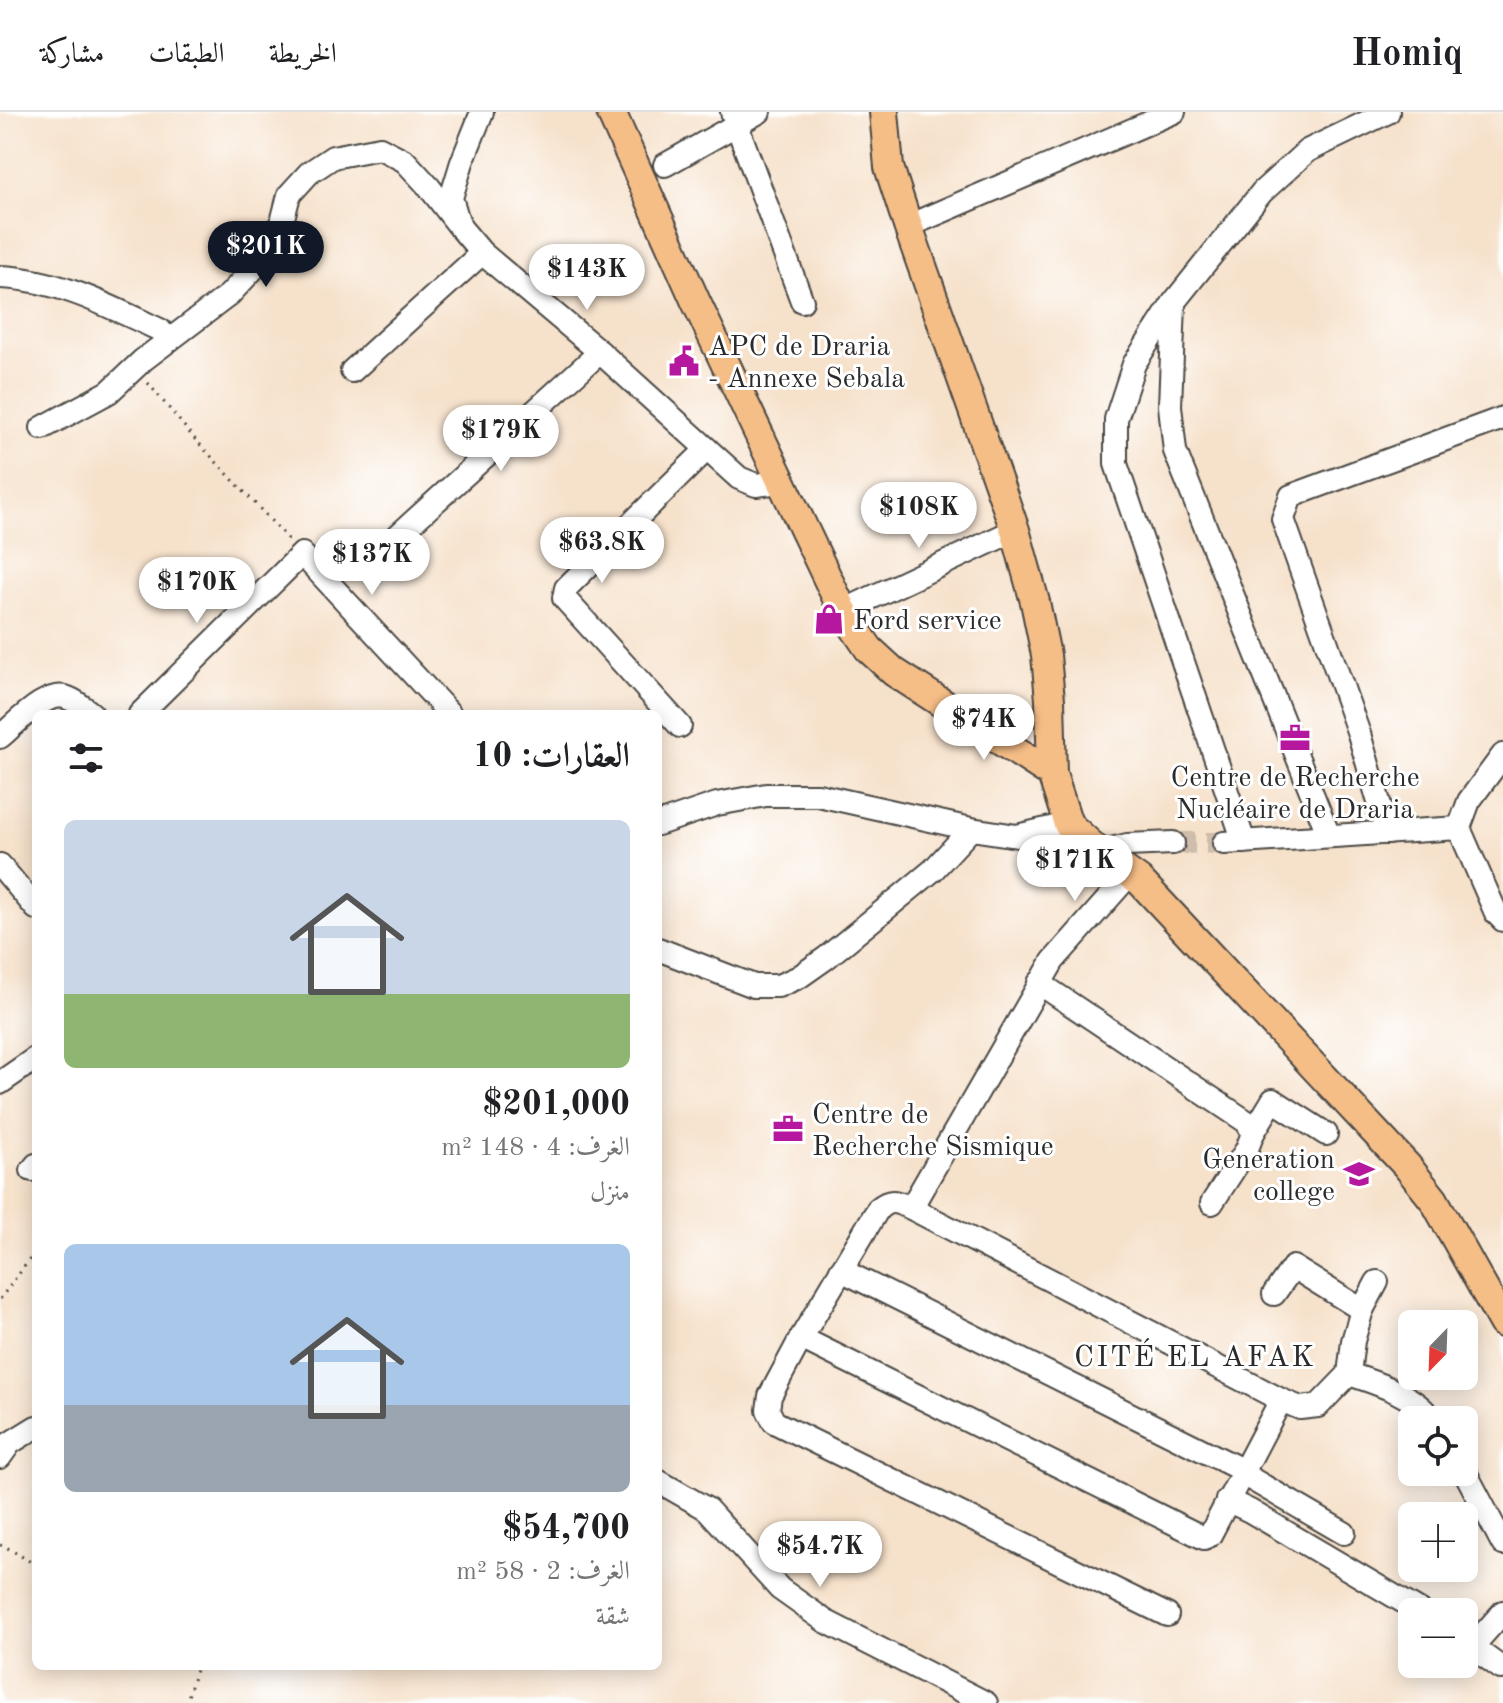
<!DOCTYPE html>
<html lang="ar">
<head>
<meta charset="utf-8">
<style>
  body { margin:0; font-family:"Old Standard TT",Amiri,serif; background:#f6f6f6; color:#202124; direction:rtl; height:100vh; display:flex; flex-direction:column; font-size:30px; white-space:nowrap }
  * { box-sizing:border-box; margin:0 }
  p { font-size:26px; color:#757577 }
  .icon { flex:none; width:44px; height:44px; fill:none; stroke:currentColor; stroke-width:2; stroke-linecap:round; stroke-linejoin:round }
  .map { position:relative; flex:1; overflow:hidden; direction:ltr }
  .details { position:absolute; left:32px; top:598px; width:630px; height:960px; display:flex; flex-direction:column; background:#fff; border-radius:12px; box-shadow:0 4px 20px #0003; direction:rtl }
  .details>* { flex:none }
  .needle { width:52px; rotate:203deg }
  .fabs { position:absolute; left:1398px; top:1198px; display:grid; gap:16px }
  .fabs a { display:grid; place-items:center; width:80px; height:80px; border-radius:12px; background:#fff; box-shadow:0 4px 20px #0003; font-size:40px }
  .price { position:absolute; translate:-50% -68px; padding:0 18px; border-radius:28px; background:#fff; color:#222; font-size:26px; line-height:52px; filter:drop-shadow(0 2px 4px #0008) }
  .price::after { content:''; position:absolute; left:50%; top:48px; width:24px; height:18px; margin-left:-12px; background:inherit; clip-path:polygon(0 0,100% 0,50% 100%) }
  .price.active { background:#111827; color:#fff }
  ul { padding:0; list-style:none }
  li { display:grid; align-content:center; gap:16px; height:424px; padding:0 32px }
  li span { display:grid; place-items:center; height:248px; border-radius:12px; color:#555 }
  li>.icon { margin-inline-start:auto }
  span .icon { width:144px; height:144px; fill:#fffc; stroke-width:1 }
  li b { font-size:34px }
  h2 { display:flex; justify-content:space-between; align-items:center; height:96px; padding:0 32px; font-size:34px }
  header { display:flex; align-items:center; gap:48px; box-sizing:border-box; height:112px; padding:0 40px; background:#fff; border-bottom:2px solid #e0e0e0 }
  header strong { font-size:38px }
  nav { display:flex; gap:44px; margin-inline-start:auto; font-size:28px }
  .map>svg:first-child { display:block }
</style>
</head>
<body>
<header>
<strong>Homiq</strong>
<nav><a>الخريطة</a><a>الطبقات</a><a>مشاركة</a></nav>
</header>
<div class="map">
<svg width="1503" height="1591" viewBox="0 0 1503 1591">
  <rect width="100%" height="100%" fill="#fff"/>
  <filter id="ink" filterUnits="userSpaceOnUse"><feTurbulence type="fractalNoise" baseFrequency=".0125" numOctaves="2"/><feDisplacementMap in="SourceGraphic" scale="16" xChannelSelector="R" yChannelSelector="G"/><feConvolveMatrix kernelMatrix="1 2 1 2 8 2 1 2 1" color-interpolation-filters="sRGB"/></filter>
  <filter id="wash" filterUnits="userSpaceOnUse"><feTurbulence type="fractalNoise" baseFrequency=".006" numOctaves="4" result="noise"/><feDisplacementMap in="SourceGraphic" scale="32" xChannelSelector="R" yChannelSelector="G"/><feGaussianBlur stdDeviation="1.8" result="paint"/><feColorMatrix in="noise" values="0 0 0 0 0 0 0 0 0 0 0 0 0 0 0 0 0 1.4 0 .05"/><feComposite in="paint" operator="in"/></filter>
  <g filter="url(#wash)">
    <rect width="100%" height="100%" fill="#f6e1ca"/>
  </g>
  <g filter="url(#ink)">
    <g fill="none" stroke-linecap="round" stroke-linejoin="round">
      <!-- minor-tunnel -->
      <path stroke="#cdbdaa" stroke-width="22" stroke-dasharray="22 11" stroke-linecap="butt" d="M 1173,731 L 1224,731"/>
      <!-- minor casing -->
      <g stroke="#494643" stroke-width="26">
        <g id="minor">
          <path d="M 482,0 L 462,50 L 451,86 L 460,115 L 482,141 L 600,240 L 739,366 L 756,373 L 780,370"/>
          <path d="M 732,0 L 802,189"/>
          <path d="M 665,53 L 759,0"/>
          <path d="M 908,114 L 1174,0"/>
          <path d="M 0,165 C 57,167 109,194 160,218 L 169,228"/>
          <path d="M 1174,192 L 1170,294 L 1175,339 L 1329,724"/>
          <path d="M 352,259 L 482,141"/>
          <path d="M 42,316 L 109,280 L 143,248 L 229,183 L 257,153 L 281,114 L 289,83 L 309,61 L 333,45 L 380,36 L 405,49 L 429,75 L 460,115"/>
          <path d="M 371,448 L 600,240"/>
          <path d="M 843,499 L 1015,418"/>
          <path d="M 140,602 L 302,442 L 450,602"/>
          <path d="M 680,614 L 564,486 L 566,476 L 707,337"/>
          <path d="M 0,625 C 17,611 48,575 70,587 C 78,590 85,597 92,602"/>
          <path d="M 1503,643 L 1469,689 L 1459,716 L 1496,801 L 1503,808"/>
          <path d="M 658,712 L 717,692 L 766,683 L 818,683 L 971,717 L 1017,724 L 1068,712"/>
          <path d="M 1388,721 L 1359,622 L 1283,407 L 1291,384 L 1503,306"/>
          <path d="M 1244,730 L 1116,352 L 1116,307 L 1134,252 L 1174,190 L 1262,80 L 1307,39 L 1388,0"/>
          <path d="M 1224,731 L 1459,716"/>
          <path d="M 1099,740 L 1127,733 L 1173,731"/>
          <path d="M 0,753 L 36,796"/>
          <path d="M 658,837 L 754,874 L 778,874 L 799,865 L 826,846 L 933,758 L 971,717"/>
          <path d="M 1039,871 L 1247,1010 L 1253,1021 L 1247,1037 L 1212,1091"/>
          <path d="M 0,971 L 36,946"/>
          <path d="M 1253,1021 L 1273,988 L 1326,1022"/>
          <path d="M 32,1058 L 36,1053"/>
          <path d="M 911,1096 L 1053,849 L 1130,762"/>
          <path d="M 841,1158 L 1244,1359 L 1253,1368 L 1344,1421"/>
          <path d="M 1274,1182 L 1293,1155 L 1362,1198"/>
          <path d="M 801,1226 L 1204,1426 L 1210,1423 L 1281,1288"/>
          <path d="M 1349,1262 C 1376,1271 1416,1283 1432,1308"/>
          <path d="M 0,1345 L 10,1331 L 36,1315"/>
          <path d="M 1464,1358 L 1503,1432"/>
          <path d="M 658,1369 L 707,1397 L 780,1477 L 825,1509 L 986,1591"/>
          <path d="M 1227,1388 L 1250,1399 L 1421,1500"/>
          <path d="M 1167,1503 L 774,1310 L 768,1298 L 770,1284 L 801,1226 L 878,1097 C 891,1086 896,1090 911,1096 L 1281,1288 L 1300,1296 L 1318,1294 L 1349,1262 L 1353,1229 L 1362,1198 L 1377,1170"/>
          <path d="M 1464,1529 L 1501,1556"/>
          <path d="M 1472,1535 L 1503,1500"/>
        </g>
      </g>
      <!-- major casing -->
      <g stroke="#494643" stroke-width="32">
        <g id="major">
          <path d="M 611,0 L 696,190 L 843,499 L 869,537 L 894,560 L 1052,662 L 1068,712 L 1099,740 L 1140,769 L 1407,1054 L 1434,1088 L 1503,1211"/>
          <path d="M 884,0 L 889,55 L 908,114 L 1015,418 L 1035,490 L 1046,543 L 1050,588 L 1052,662"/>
        </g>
      </g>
      <!-- path -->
      <g stroke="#494643" stroke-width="3" stroke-dasharray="2 6" stroke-linecap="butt">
        <path d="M 148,271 L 193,325 L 290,429"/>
        <path d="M 0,1187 L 36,1139"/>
        <path d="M 0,1433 L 6,1435 L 36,1453"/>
        <path d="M 186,1591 L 196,1558 L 194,1554"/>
      </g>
      <!-- minor -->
      <use href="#minor" stroke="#fff" stroke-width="22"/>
      <!-- major -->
      <use href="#major" stroke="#f6be87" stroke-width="28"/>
    </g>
  </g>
  <!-- icons -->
  <defs>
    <g id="civic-bare" transform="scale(2.4)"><path d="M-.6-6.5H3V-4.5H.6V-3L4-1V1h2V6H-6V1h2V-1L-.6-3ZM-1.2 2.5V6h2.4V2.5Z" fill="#b5179e" stroke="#fff" stroke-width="2.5" paint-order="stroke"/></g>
    <g id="shop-bare" transform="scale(2.4)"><path d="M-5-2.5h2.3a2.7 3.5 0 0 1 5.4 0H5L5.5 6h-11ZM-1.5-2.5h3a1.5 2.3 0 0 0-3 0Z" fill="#b5179e" stroke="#fff" stroke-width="2.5" paint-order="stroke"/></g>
    <g id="office-bare" transform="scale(2.4)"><path d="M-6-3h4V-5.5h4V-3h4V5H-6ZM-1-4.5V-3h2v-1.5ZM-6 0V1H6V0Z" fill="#b5179e" stroke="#fff" stroke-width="2.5" paint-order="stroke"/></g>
    <g id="school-bare" transform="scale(2.4)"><path d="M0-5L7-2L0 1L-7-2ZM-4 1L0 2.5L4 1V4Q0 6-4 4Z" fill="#b5179e" stroke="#fff" stroke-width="2.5" paint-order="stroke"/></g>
  </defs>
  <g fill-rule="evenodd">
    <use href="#civic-bare" x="684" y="249"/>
    <use href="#shop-bare" x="829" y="507"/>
    <use href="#office-bare" x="1295" y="626"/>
    <use href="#office-bare" x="788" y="1017"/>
    <use href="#school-bare" x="1359" y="1062"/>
  </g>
  <g text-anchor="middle" stroke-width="6" stroke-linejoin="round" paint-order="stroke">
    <!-- poi labels -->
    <g font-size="28" fill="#2b2b2b" stroke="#fff" text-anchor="start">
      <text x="708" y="243">APC de Draria<tspan x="708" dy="32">- Annexe Sebala</tspan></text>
      <text x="853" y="517">Ford service</text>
      <text x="1295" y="674" text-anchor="middle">Centre de Recherche<tspan x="1295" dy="32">Nucléaire de Draria</tspan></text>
      <text x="812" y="1011">Centre de<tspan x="812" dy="32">Recherche Sismique</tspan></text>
      <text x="1335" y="1056" text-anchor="end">Generation<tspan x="1335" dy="32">college</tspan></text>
    </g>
    <!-- neighbourhood labels -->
    <g font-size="30" letter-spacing="2" fill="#2b2b2b" stroke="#fff">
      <text x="1195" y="1254">CITÉ EL AFAK</text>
    </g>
  </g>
</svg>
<div class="fabs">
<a><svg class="needle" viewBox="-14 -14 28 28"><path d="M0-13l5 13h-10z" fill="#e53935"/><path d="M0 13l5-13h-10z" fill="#757577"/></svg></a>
<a><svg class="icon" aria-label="locate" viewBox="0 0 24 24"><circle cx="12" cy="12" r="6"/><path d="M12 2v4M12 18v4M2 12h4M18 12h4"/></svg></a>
<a>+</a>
<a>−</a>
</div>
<b class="price active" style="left:266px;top:177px">$201K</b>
<b class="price" style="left:587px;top:200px">$143K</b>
<b class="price" style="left:501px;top:361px">$179K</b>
<b class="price" style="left:919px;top:438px">$108K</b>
<b class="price" style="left:602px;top:473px">$63.8K</b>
<b class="price" style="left:372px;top:485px">$137K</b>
<b class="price" style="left:197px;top:513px">$170K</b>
<b class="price" style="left:984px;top:650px">$74K</b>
<b class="price" style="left:1075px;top:791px">$171K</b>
<b class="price" style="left:820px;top:1477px">$54.7K</b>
<section class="details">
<h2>العقارات: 10<svg class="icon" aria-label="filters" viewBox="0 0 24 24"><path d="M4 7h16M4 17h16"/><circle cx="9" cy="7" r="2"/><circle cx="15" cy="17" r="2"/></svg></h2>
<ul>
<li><span style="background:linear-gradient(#c9d6e8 70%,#8fb573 0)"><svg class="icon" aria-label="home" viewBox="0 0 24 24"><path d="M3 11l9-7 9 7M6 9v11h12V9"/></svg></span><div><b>$201,000</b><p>الغرف: 4 · 148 m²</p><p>منزل</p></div></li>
<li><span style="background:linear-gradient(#a9c7e8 65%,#9aa5b1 0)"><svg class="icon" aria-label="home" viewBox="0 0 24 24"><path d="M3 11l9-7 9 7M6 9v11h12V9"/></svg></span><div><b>$54,700</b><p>الغرف: 2 · 58 m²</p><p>شقة</p></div></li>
</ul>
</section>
</div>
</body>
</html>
